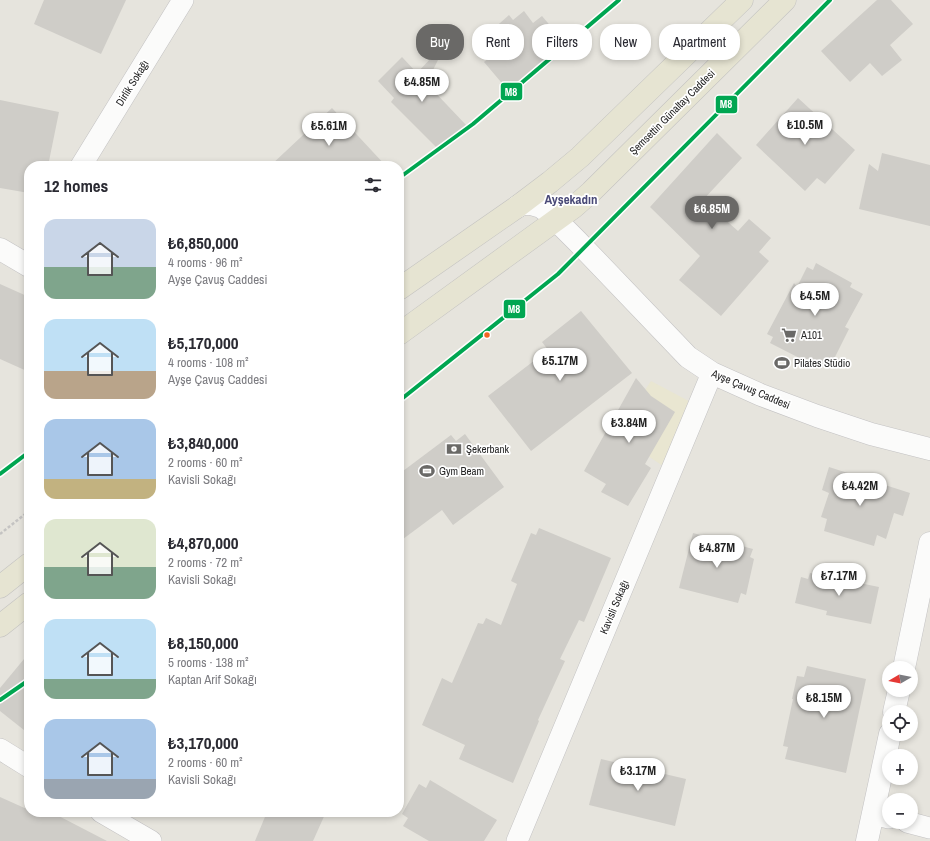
<!DOCTYPE html>
<html lang="en">
<head>
<meta charset="utf-8">
<style>
  body { margin:0; font-family:"Archivo Narrow",sans-serif; background:#f7f7f7; color:#2b2b33; height:100vh; display:flex; flex-direction:column; font-size:15px; white-space:nowrap }
  * { box-sizing:border-box; margin:0 }
  p { font-size:13px; color:#7c7c81 }
  .icon { flex:none; width:22px; height:22px; fill:none; stroke:currentColor; stroke-width:2; stroke-linecap:round; stroke-linejoin:round }
  .map { position:relative; flex:1; overflow:hidden }
  .sheet { position:absolute; left:24px; top:161px; width:380px; height:656px; display:flex; flex-direction:column; background:#fff; border-radius:16px; box-shadow:0 2px 6px #0003 }
  .sheet>* { flex:none }
  .top-card { position:absolute; left:416px; top:24px; width:380px; height:36px; display:flex; gap:8px }
  .needle { width:26px; rotate:260deg }
  .buttons { position:absolute; left:882px; top:661px; display:grid; gap:8px }
  .buttons a { display:grid; place-items:center; width:36px; height:36px; border-radius:50%; background:#fff; box-shadow:0 2px 6px #0003; font-size:20px }
  .price { position:absolute; translate:-50% -34px; padding:0 9px; border-radius:14px; background:#fff; color:#222; font-size:13px; line-height:26px; filter:drop-shadow(0 1px 2px #0008) }
  .price::after { content:''; position:absolute; left:50%; top:24px; width:12px; height:9px; margin-left:-6px; background:inherit; clip-path:polygon(0 0,100% 0,50% 100%) }
  .price.current { background:#6a6967; color:#fff }
  ul { padding:0; list-style:none }
  li { display:flex; align-items:center; gap:12px; height:100px; padding:0 20px }
  li span { display:grid; place-items:center; flex:none; width:112px; height:80px; border-radius:12px; color:#555 }
  li>.icon { margin-inline-start:auto }
  span .icon { width:48px; height:48px; fill:#fffc; stroke-width:1 }
  li b { font-size:17px }
  h2 { display:flex; justify-content:space-between; align-items:center; height:48px; padding:0 20px; font-size:17px }
  .chip { padding:0 14px; border-radius:16px; background:#fff; box-shadow:0 2px 6px #0003; font-size:14px; line-height:36px }
  .chip.current { background:#6a6967; color:#fff }
  .map>svg:first-child { display:block }
</style>
</head>
<body>
<div class="map">
<svg width="930" height="841" viewBox="0 0 930 841">
  <rect width="100%" height="100%" fill="#e6e4dd"/>
  <!-- education -->
  <path fill="#e9e6d1" d="M 651,381 L 700,407 L 672,472 L 615,434 Z"/>
  <!-- building -->
  <g fill="#cfcdc8">
    <path d="M 44,0 L 126,0 L 101,54 L 34,24 Z"/>
    <path d="M 877,0 L 891,0 L 913,24 L 890,45 L 902,60 L 882,76 L 870,63 L 850,82 L 821,51 Z"/>
    <path d="M 524,11 L 533,23 L 542,16 L 559,36 L 549,43 L 559,56 L 511,94 L 484,62 L 494,54 L 482,39 L 509,15 L 513,20 Z"/>
    <path d="M 433,56 L 438,60 L 423,90 L 428,85 L 467,126 L 440,151 L 391,102 L 394,98 L 378,81 L 402,57 L 417,73 Z"/>
    <path d="M 798,98 L 855,150 L 825,184 L 817,178 L 805,191 L 756,145 Z"/>
    <path d="M 0,100 L 59,112 L 48,166 L 29,166 L 29,193 L 0,188 Z"/>
    <path d="M 332,108 L 386,166 L 270,166 Z"/>
    <path d="M 717,133 L 742,158 L 703,200 L 738,231 L 749,219 L 771,238 L 759,252 L 769,261 L 721,316 L 679,280 L 700,256 L 650,207 Z"/>
    <path d="M 882,153 L 930,165 L 930,226 L 859,209 L 869,164 L 878,171 Z"/>
    <path d="M 816,263 L 852,283 L 850,287 L 863,294 L 845,327 L 849,329 L 830,367 L 824,364 L 821,369 L 770,343 L 773,337 L 767,334 L 794,283 L 797,287 L 807,267 L 813,270 Z"/>
    <path d="M 0,284 L 29,297 L 29,372 L 0,359 Z"/>
    <path d="M 581,311 L 632,373 L 531,451 L 488,396 L 548,350 L 542,342 Z"/>
    <path d="M 636,378 L 651,396 L 675,412 L 645,464 L 651,468 L 628,506 L 601,492 L 606,484 L 584,471 Z"/>
    <path d="M 465,434 L 504,487 L 453,525 L 442,510 L 399,542 L 399,474 L 451,435 L 456,441 Z"/>
    <path d="M 829,467 L 910,493 L 903,516 L 894,513 L 886,539 L 877,535 L 874,546 L 824,531 L 827,519 L 821,517 L 829,493 L 822,490 Z"/>
    <path d="M 539,528 L 611,558 L 584,622 L 579,620 L 560,659 L 565,661 L 538,720 L 539,721 L 513,783 L 459,759 L 465,745 L 422,725 L 442,678 L 452,683 L 478,623 L 483,624 L 486,618 L 501,625 L 517,584 L 511,581 L 531,533 L 536,535 Z"/>
    <path d="M 693,533 L 753,549 L 750,557 L 754,559 L 746,595 L 741,593 L 738,603 L 679,588 Z"/>
    <path d="M 810,573 L 879,587 L 871,624 L 826,615 L 827,611 L 795,603 L 801,577 L 808,579 Z"/>
    <path d="M 29,653 L 29,734 L 0,711 L 0,688 Z"/>
    <path d="M 807,666 L 866,679 L 846,773 L 785,759 L 788,747 L 783,746 L 793,699 L 792,699 L 797,676 L 804,677 Z"/>
    <path d="M 601,759 L 686,779 L 675,826 L 589,805 Z"/>
    <path d="M 430,780 L 497,820 L 484,841 L 429,841 L 403,826 L 408,818 L 402,814 L 419,784 L 426,788 Z"/>
    <path d="M 0,797 L 29,810 L 29,812 L 51,812 L 107,841 L 0,841 Z"/>
    <path d="M 267,812 L 326,812 L 313,841 L 255,841 Z"/>
  </g>
  <g fill="none" stroke-linecap="round" stroke-linejoin="round">
    <!-- street casing -->
    <g stroke="#c3c2c3" stroke-width="22">
      <g id="street">
        <path d="M 81,166 L 183,0"/>
        <path d="M 0,749 L 29,767"/>
        <path d="M 101,812 L 151,841"/>
        <path d="M 873,814 L 889,818"/>
        <path d="M 907,822 L 930,828"/>
        <path d="M 517,841 L 712,373"/>
      </g>
    </g>
    <!-- secondary casing -->
    <g stroke="#c3c2c3" stroke-width="23">
      <g id="secondary">
        <path d="M 517,207 L 522,204 L 531,204 L 541,207 L 549,213 L 578,242 L 688,357 L 712,373 L 761,395 L 817,416 L 871,434 L 930,449"/>
        <path d="M 0,249 L 29,266"/>
        <path d="M 904,668 L 930,543"/>
        <path d="M 894,712 L 899,690"/>
        <path d="M 867,841 L 890,734"/>
      </g>
    </g>
    <!-- primary casing -->
    <g stroke="#c3c2c0" stroke-width="23">
      <g id="primary">
        <path d="M 399,289 L 517,207 L 550,182 L 580,157 L 742,0"/>
        <path d="M 399,334 L 574,207 L 591,192 L 785,0"/>
        <path d="M 0,587 L 29,564"/>
        <path d="M 0,626 L 29,603"/>
      </g>
    </g>
    <!-- path -->
    <path stroke="#c4c3c2" stroke-width="2.5" stroke-dasharray="3 2" stroke-linecap="butt" d="M 0,534 L 29,511"/>
    <!-- street -->
    <use href="#street" stroke="#fbfbfa" stroke-width="21"/>
    <!-- secondary -->
    <use href="#secondary" stroke="#fbfbfa" stroke-width="22"/>
    <!-- primary -->
    <use href="#primary" stroke="#e6e4d2" stroke-width="22"/>
    <!-- metro-1 casing -->
    <g stroke="#fff" stroke-width="7">
      <g id="metro-1">
        <path d="M 399,178 L 473,124 L 619,0"/>
        <path d="M 399,401 L 558,274 L 830,0"/>
        <path d="M 0,474 L 29,452"/>
        <path d="M 0,700 L 29,680"/>
      </g>
    </g>
    <!-- metro-1 -->
    <use href="#metro-1" stroke="#00a651" stroke-width="4"/>
  </g>
  <!-- icons -->
  <defs>
    <g id="supermarket-bare" transform="scale(1.2)"><path d="M-6-5.5h2.5l.6 2H6L4.5 2H-2.5L-4.4-4H-6ZM-1.5 3.2a1.3 1.3 0 1 0 .1 0ZM3 3.2a1.3 1.3 0 1 0 .1 0Z" fill="#6a6967" stroke="#fff" stroke-width="2.5" paint-order="stroke"/></g>
    <g id="stadium-bare" transform="scale(1.2)"><path d="M0-5a6.5 5 0 1 0 0 10a6.5 5 0 1 0 0-10ZM-3.5-1.8h7v3.6h-7Z" fill="#6a6967" stroke="#fff" stroke-width="2.5" paint-order="stroke"/></g>
    <g id="bank-bare" transform="scale(1.2)"><path d="M-6-4H6V4H-6ZM0-2.3a2.3 2.3 0 1 0 0 4.6a2.3 2.3 0 1 0 0-4.6Z" fill="#6a6967" stroke="#fff" stroke-width="2.5" paint-order="stroke"/></g>
  </defs>
  <g fill-rule="evenodd">
    <use href="#supermarket-bare" x="789" y="335"/>
    <use href="#stadium-bare" x="782" y="363"/>
    <use href="#bank-bare" x="454" y="449"/>
    <use href="#stadium-bare" x="427" y="471"/>
  </g>
  <!-- markers -->
  <circle fill="#f26522" stroke="#fff" stroke-width="1.5" cx="487" cy="335" r="3.5"/>
  <g text-anchor="middle" stroke-width="3.5" stroke-linejoin="round" paint-order="stroke">
    <!-- street labels -->
    <g font-size="11" fill="#272727" stroke="#fff">
      <text transform="translate(132 83) rotate(-58)" y="4">Dirlik Sokağı</text>
      <text transform="translate(672 112) rotate(-45)" y="4">Şemsettin Günaltay Caddesi</text>
      <text transform="translate(751 389) rotate(23)" y="4">Ayşe Çavuş Caddesi</text>
      <text transform="translate(614 607) rotate(-67)" y="4">Kavisli Sokağı</text>
    </g>
    <!-- poi labels -->
    <g font-size="11" fill="#272727" stroke="#fff" text-anchor="start">
      <text x="801" y="339">A101</text>
      <text x="794" y="367">Pilates Stüdio</text>
      <text x="466" y="453">Şekerbank</text>
      <text x="439" y="475">Gym Beam</text>
    </g>
    <!-- quarter labels -->
    <g font-size="13" font-weight="bold" fill="#494977" stroke="#fff">
      <text x="571" y="204">Ayşekadın</text>
    </g>
  </g>
  <g stroke="#fff" stroke-width="1.5">
    <rect x="500" y="82" width="23" height="19" rx="4" fill="#00a651"/>
    <rect x="715" y="95" width="23" height="19" rx="4" fill="#00a651"/>
    <rect x="503" y="299" width="23" height="20" rx="4" fill="#00a651"/>
  </g>
  <g font-size="11" text-anchor="middle" font-weight="bold" fill="#fff">
    <text x="511" y="96">M8</text>
    <text x="726" y="108">M8</text>
    <text x="514" y="313">M8</text>
  </g>
</svg>
<div class="buttons">
<a><svg class="needle" viewBox="-14 -14 28 28"><path d="M0-13l5 13h-10z" fill="#e53935"/><path d="M0 13l5-13h-10z" fill="#7c7c81"/></svg></a>
<a><svg class="icon" aria-label="locate" viewBox="0 0 24 24"><circle cx="12" cy="12" r="6"/><path d="M12 2v4M12 18v4M2 12h4M18 12h4"/></svg></a>
<a>+</a>
<a>−</a>
</div>
<b class="price" style="left:422px;top:103px">₺4.85M</b>
<b class="price" style="left:805px;top:146px">₺10.5M</b>
<b class="price" style="left:329px;top:147px">₺5.61M</b>
<b class="price current" style="left:712px;top:230px">₺6.85M</b>
<b class="price" style="left:815px;top:317px">₺4.5M</b>
<b class="price" style="left:560px;top:382px">₺5.17M</b>
<b class="price" style="left:629px;top:444px">₺3.84M</b>
<b class="price" style="left:860px;top:507px">₺4.42M</b>
<b class="price" style="left:717px;top:569px">₺4.87M</b>
<b class="price" style="left:839px;top:597px">₺7.17M</b>
<b class="price" style="left:824px;top:719px">₺8.15M</b>
<b class="price" style="left:638px;top:792px">₺3.17M</b>
<div class="top-card">
<a class="chip current">Buy</a>
<a class="chip">Rent</a>
<a class="chip">Filters</a>
<a class="chip">New</a>
<a class="chip">Apartment</a>
</div>
<section class="sheet">
<h2>12 homes<svg class="icon" aria-label="filters" viewBox="0 0 24 24"><path d="M4 7h16M4 17h16"/><circle cx="9" cy="7" r="2"/><circle cx="15" cy="17" r="2"/></svg></h2>
<ul>
<li><span style="background:linear-gradient(#c9d6e8 60%,#7fa58c 0)"><svg class="icon" aria-label="home" viewBox="0 0 24 24"><path d="M3 11l9-7 9 7M6 9v11h12V9"/></svg></span><div><b>₺6,850,000</b><p>4 rooms · 96 m²</p><p>Ayşe Çavuş Caddesi</p></div></li>
<li><span style="background:linear-gradient(#bfe0f5 65%,#b9a48a 0)"><svg class="icon" aria-label="home" viewBox="0 0 24 24"><path d="M3 11l9-7 9 7M6 9v11h12V9"/></svg></span><div><b>₺5,170,000</b><p>4 rooms · 108 m²</p><p>Ayşe Çavuş Caddesi</p></div></li>
<li><span style="background:linear-gradient(#a9c7e8 75%,#c2b280 0)"><svg class="icon" aria-label="home" viewBox="0 0 24 24"><path d="M3 11l9-7 9 7M6 9v11h12V9"/></svg></span><div><b>₺3,840,000</b><p>2 rooms · 60 m²</p><p>Kavisli Sokağı</p></div></li>
<li><span style="background:linear-gradient(#dfe7d0 60%,#7fa58c 0)"><svg class="icon" aria-label="home" viewBox="0 0 24 24"><path d="M3 11l9-7 9 7M6 9v11h12V9"/></svg></span><div><b>₺4,870,000</b><p>2 rooms · 72 m²</p><p>Kavisli Sokağı</p></div></li>
<li><span style="background:linear-gradient(#bfe0f5 75%,#7fa58c 0)"><svg class="icon" aria-label="home" viewBox="0 0 24 24"><path d="M3 11l9-7 9 7M6 9v11h12V9"/></svg></span><div><b>₺8,150,000</b><p>5 rooms · 138 m²</p><p>Kaptan Arif Sokağı</p></div></li>
<li><span style="background:linear-gradient(#a9c7e8 75%,#9aa5b1 0)"><svg class="icon" aria-label="home" viewBox="0 0 24 24"><path d="M3 11l9-7 9 7M6 9v11h12V9"/></svg></span><div><b>₺3,170,000</b><p>2 rooms · 60 m²</p><p>Kavisli Sokağı</p></div></li>
</ul>
</section>
</div>
</body>
</html>
